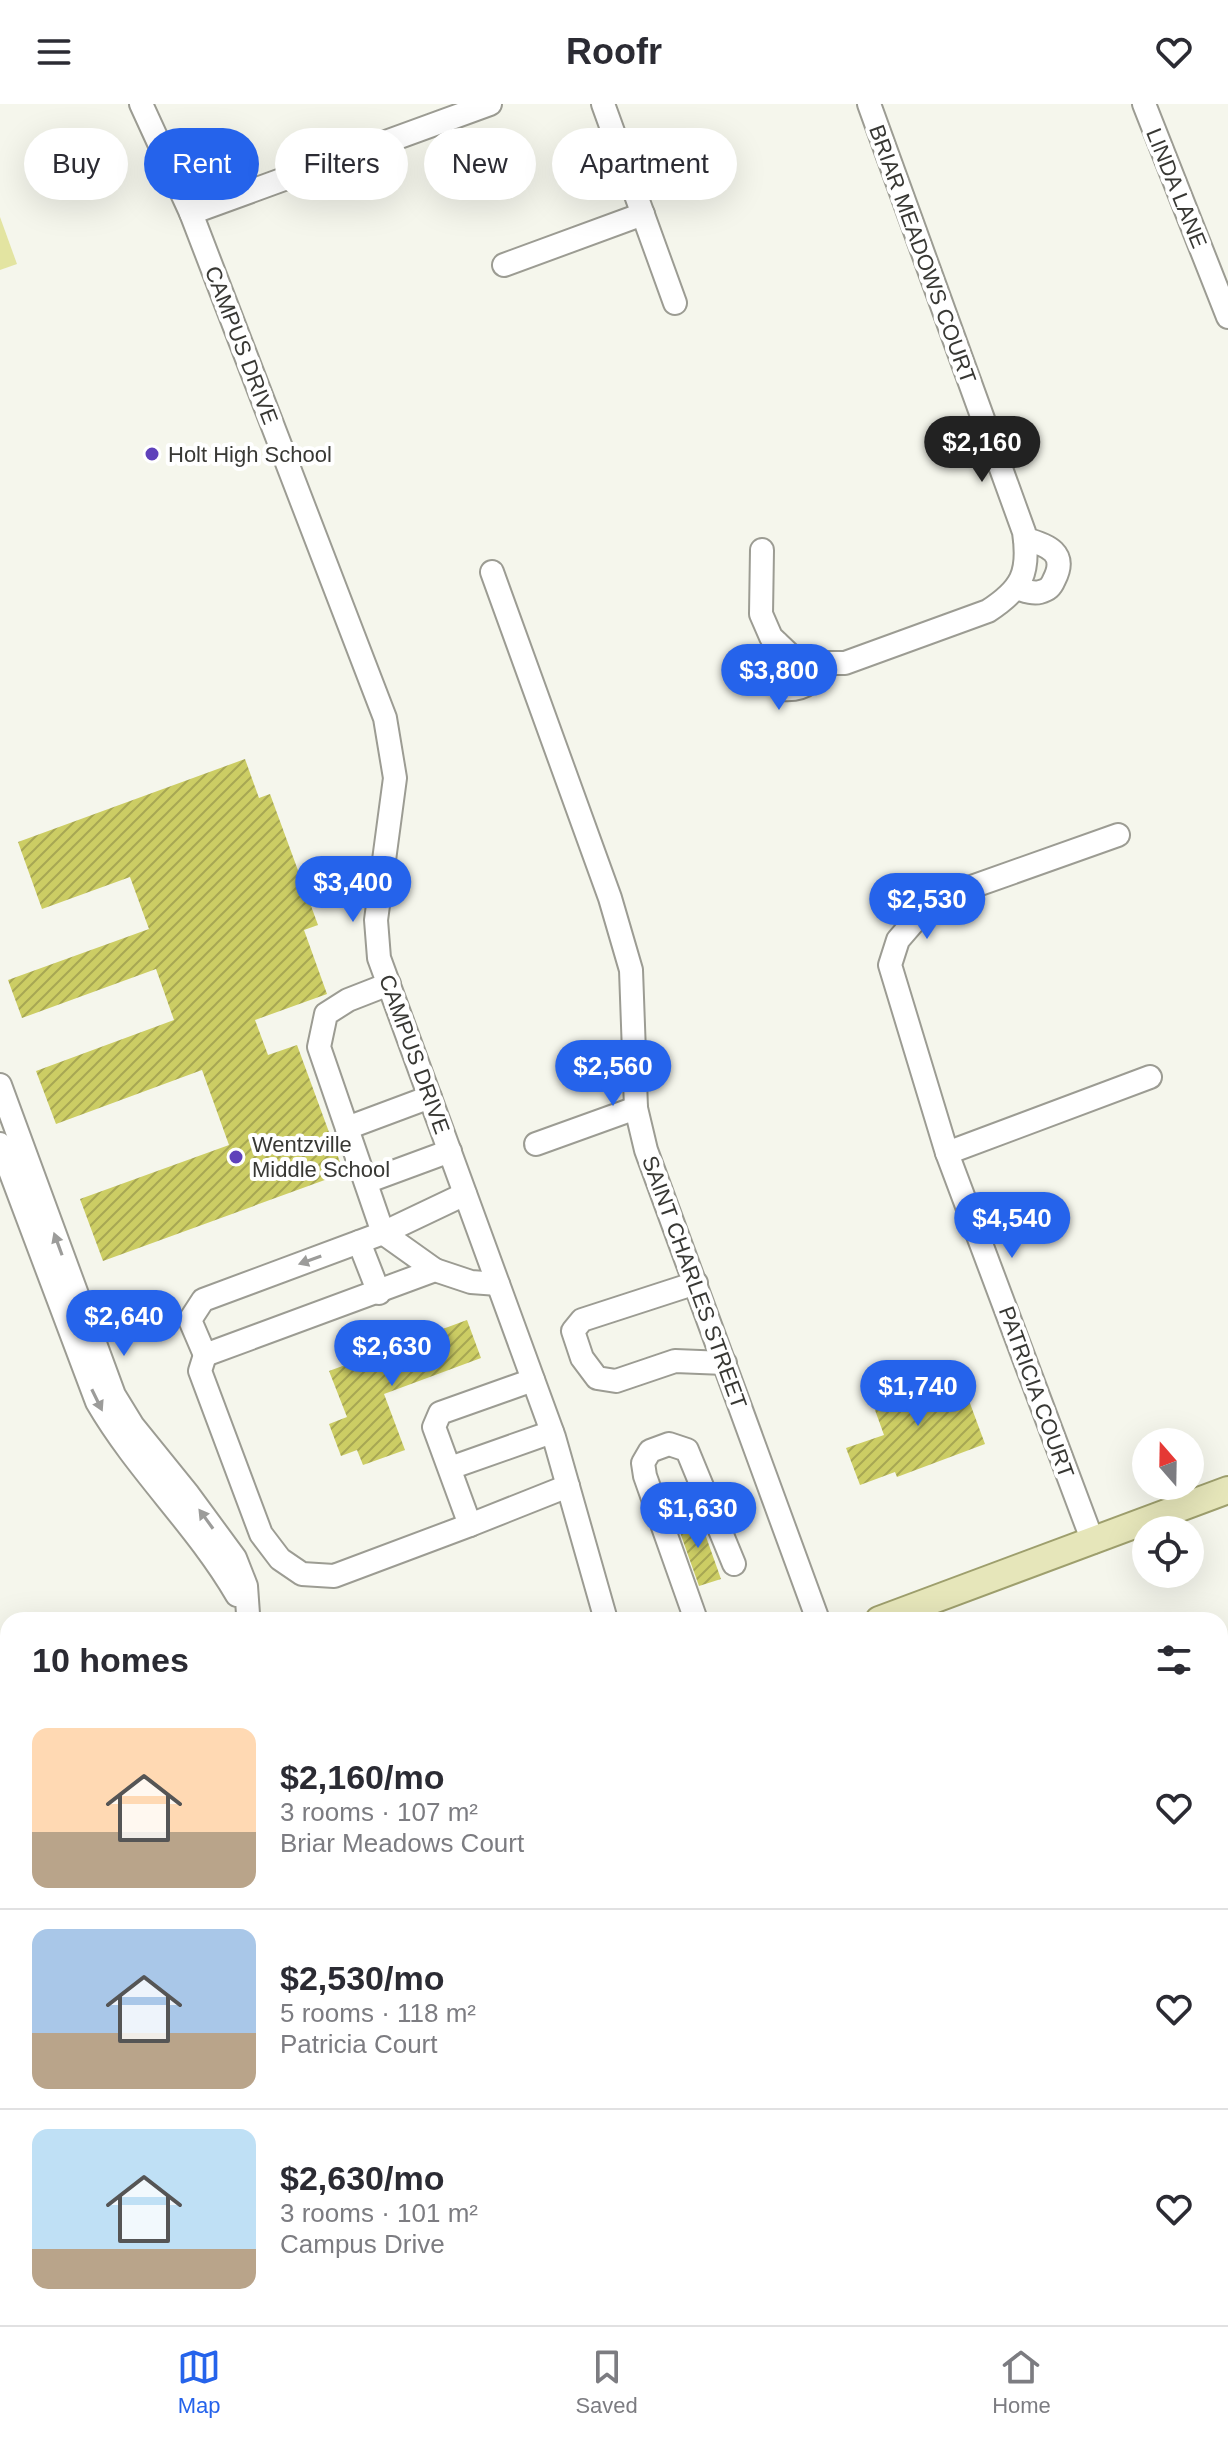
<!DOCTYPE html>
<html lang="en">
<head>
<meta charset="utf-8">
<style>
  body { margin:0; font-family:Helvetica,sans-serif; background:#f7f7f7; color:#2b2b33; height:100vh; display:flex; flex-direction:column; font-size:30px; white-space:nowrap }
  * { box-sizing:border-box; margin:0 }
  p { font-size:26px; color:#7c7c81 }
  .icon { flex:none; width:44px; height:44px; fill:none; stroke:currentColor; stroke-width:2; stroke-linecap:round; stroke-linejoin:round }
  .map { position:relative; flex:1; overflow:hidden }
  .panel { position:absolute; left:0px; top:1508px; width:1228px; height:714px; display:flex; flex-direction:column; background:#fff; border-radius:24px 24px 0 0; box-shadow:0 8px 32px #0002 }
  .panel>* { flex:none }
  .hud { position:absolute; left:24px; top:24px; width:800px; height:72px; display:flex; gap:16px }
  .needle { width:52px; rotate:340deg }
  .fabs { position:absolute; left:1132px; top:1324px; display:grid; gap:16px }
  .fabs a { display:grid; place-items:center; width:72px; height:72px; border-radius:50%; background:#fff; box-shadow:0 8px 32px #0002; font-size:40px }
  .price { position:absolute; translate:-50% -68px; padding:0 18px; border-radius:28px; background:#2563eb; color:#fff; font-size:26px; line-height:52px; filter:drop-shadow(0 2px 4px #0008) }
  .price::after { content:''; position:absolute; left:50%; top:48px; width:24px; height:18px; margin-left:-12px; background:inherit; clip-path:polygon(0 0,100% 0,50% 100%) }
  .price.on { background:#222; color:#fff }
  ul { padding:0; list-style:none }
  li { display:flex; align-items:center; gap:24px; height:200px; padding:0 32px }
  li+li { border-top:2px solid #e1e1e2 }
  li span { display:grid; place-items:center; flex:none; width:224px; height:160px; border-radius:16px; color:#555 }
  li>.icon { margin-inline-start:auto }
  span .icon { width:96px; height:96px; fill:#fffc; stroke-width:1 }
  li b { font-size:34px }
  h2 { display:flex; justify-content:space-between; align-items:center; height:96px; padding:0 32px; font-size:34px }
  .chip { padding:0 28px; border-radius:36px; background:#fff; box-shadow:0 8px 32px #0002; font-size:28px; line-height:72px }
  .chip.on { background:#2563eb; color:#fff }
  header { display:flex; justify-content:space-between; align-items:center; height:104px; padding:0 32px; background:#fff; font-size:36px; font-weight:700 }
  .menu { display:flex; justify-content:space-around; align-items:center; height:112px; border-top:2px solid #e1e1e2; background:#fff; font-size:22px; color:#7c7c81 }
  .menu a { display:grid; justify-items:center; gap:4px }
  .menu .on { color:#2563eb }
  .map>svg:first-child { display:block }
</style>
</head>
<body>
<header><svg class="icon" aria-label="menu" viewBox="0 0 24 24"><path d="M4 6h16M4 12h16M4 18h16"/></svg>Roofr<svg class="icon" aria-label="heart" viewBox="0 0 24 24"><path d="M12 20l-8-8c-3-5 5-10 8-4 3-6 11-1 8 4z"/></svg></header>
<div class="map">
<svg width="1228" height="2221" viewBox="0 0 1228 2221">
  <defs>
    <pattern id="building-hatch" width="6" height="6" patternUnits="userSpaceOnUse" patternTransform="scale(2)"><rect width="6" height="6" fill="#cccd64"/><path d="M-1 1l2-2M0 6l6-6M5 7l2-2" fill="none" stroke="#a7a753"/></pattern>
  </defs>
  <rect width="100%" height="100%" fill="#f5f6ec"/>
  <!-- green -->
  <path fill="#e3e4a1" d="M 0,113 L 17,160 L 0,166 Z"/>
  <!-- building -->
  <g fill="url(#building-hatch)">
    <path d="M 245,655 L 259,694 L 270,690 L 318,821 L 304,826 L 327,890 L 255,916 L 268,951 L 297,941 L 344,1069 L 103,1157 L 80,1095 L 229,1041 L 202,966 L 56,1020 L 36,967 L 174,916 L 156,865 L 22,914 L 8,876 L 149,825 L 130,773 L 42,805 L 18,738 Z"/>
    <path d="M 467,1216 L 481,1254 L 384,1290 L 405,1346 L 363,1361 L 357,1346 L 341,1352 L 329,1320 L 347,1313 L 329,1267 Z"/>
    <path d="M 957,1264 L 985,1340 L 897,1373 L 895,1368 L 860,1381 L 846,1344 L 884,1331 L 871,1295 Z"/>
    <path d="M 698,1410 L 721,1475 L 699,1482 L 676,1417 Z"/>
  </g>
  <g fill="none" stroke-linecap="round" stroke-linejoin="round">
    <!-- minor casing -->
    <g stroke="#9c9c93" stroke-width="26">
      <g id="minor">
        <path d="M 141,0 L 191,109 L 385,614 L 395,674 L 376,816 L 379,854 L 554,1333 L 606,1516"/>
        <path d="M 603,0 L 675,199"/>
        <path d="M 1144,0 L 1228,213"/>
        <path d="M 191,109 L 490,0"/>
        <path d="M 504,161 L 643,110"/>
        <path d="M 762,446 L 761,510 L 771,533 L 791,552 L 817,559 L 845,559 L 988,507 C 1022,485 1030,469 1024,428 L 869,0"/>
        <path d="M 492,468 L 610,794 L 631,866 L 636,1004 L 646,1046 L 818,1516"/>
        <path d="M 1016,484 C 1023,486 1032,490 1040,488 C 1048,486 1051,483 1054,476 C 1068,449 1048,441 1025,435"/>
        <path d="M 777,539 C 771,557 771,569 781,585 C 802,587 815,580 821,559"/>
        <path d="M 389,880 L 348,896 L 326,910 L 319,943 L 383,1129 L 435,1166"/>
        <path d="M 0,981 L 114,1291 L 133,1322 L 188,1390 L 235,1454 L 246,1482 L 248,1510"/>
        <path d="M 347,1024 L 430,993"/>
        <path d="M 0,1040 L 97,1298 C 137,1367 197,1422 237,1491"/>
        <path d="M 536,1040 L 636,1004"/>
        <path d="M 947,1049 L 890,861 L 898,836 L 917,814 L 946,792 L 1118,731"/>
        <path d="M 366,1078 L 450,1047"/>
        <path d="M 465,1090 L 383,1129 L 203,1196 L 190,1216 L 205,1251 L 435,1166 L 471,1178 L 498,1180"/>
        <path d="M 359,1138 L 379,1189"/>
        <path d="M 696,1179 L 582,1216 L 573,1227 L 582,1254 L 597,1274 L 616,1277 L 675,1257 L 725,1259"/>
        <path d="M 205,1251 L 200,1267 L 261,1430 L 280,1455 L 302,1470 L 334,1472 L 470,1421"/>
        <path d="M 533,1276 L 440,1309 L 434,1323 L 470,1421 L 568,1382"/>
        <path d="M 450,1364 L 552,1328"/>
        <path d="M 1093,1438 L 947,1049 L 1150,973"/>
        <path d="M 696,1516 L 645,1372 L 643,1359 L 650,1347 L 669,1340 L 687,1346 L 734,1460"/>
        <path d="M 0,2030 L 8,2027"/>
        <path d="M 0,2131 L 8,2128"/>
        <path d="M 262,2214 L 264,2221"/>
        <path d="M 403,2214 L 405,2221"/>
        <path d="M 469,2214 L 471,2221"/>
        <path d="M 116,2221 L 133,2214"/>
      </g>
    </g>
    <!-- major casing -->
    <g stroke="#9e9f6d" stroke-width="30">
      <g id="major">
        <path d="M 879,1516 L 1228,1386"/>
        <path d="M 0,1815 L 8,1812"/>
      </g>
    </g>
    <!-- highway casing -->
    <g stroke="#9e9f6d" stroke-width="34">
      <g id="highway">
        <path d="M 1220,1651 L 1228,1652"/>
        <path d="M 1220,1689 L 1228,1690"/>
        <path d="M 0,1874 L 8,1871"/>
        <path d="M 0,1936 L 8,1933"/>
      </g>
    </g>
    <!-- minor -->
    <use href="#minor" stroke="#fff" stroke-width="22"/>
    <!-- major -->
    <use href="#major" stroke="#e6e6ba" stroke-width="26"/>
    <!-- highway -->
    <use href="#highway" stroke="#d5d68c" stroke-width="30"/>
    <!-- rail -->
    <g stroke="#7c7c76" stroke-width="6" stroke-dasharray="4 8" stroke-linecap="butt">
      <path d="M 1220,1959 L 1228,1953"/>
      <path d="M 1220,2056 L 1228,2056"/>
      <path d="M 836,2221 L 846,2214"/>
    </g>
  </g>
  <!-- one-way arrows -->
  <defs><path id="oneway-solid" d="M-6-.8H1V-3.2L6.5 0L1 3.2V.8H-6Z" transform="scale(2)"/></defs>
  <g fill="#9c9c9a">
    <use href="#oneway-solid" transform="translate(58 1140) rotate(-110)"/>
    <use href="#oneway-solid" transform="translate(310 1156) rotate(160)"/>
    <use href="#oneway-solid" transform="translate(97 1296) rotate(64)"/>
    <use href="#oneway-solid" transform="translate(206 1415) rotate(-126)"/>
  </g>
  <!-- markers -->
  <g fill="#5f41ba" stroke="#fff" stroke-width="3">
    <circle cx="152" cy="350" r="8"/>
    <circle cx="236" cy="1053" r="8"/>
  </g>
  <g text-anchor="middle" stroke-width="8" stroke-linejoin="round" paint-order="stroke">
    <!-- street labels -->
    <g font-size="22" fill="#383834" stroke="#fff">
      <text transform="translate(1177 84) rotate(68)" y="8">LINDA LANE</text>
      <text transform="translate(923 150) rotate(70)" y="8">BRIAR MEADOWS COURT</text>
      <text transform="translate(242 241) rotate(69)" y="8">CAMPUS DRIVE</text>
      <text transform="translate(415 950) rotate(70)" y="8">CAMPUS DRIVE</text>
      <text transform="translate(695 1178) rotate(70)" y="8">SAINT CHARLES STREET</text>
      <text transform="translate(1037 1288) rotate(70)" y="8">PATRICIA COURT</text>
    </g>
    <!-- poi labels -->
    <g font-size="22" fill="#383834" stroke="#fff" text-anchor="start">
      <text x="168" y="358">Holt High School</text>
      <text x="252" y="1048">Wentzville<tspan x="252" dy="25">Middle School</tspan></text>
    </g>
  </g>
</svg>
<div class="fabs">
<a><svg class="needle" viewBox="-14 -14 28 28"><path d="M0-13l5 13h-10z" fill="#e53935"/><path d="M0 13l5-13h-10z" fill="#7c7c81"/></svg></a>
<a><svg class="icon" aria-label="locate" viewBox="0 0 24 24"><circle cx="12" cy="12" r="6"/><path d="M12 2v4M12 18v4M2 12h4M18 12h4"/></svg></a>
</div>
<b class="price on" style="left:982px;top:380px">$2,160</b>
<b class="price" style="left:779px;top:608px">$3,800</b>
<b class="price" style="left:353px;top:820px">$3,400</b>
<b class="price" style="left:927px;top:837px">$2,530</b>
<b class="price" style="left:613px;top:1004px">$2,560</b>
<b class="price" style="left:1012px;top:1156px">$4,540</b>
<b class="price" style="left:124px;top:1254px">$2,640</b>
<b class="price" style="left:392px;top:1284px">$2,630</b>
<b class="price" style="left:918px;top:1324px">$1,740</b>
<b class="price" style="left:698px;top:1446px">$1,630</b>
<div class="hud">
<a class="chip">Buy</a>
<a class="chip on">Rent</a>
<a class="chip">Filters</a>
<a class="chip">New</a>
<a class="chip">Apartment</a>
</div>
<section class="panel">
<h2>10 homes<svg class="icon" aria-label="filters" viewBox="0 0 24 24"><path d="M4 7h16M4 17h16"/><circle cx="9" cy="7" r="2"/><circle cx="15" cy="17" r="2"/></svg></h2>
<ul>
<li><span style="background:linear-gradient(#ffd9b3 65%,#b9a48a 0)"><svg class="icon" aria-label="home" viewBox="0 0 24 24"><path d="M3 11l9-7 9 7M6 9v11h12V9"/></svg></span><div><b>$2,160/mo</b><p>3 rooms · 107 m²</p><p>Briar Meadows Court</p></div><svg class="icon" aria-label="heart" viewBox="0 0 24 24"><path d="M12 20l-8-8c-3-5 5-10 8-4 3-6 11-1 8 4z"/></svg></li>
<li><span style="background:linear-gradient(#a9c7e8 65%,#b9a48a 0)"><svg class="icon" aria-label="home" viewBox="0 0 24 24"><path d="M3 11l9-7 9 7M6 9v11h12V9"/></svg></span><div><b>$2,530/mo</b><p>5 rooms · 118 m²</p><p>Patricia Court</p></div><svg class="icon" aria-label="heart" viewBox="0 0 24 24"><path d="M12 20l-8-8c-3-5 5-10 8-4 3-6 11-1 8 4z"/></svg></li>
<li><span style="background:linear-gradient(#bfe0f5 75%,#b9a48a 0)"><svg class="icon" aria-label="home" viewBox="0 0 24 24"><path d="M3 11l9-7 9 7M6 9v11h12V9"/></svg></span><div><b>$2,630/mo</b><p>3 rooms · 101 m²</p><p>Campus Drive</p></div><svg class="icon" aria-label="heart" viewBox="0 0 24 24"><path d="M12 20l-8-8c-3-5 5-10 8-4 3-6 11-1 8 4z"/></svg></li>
</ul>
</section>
</div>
<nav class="menu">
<a class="on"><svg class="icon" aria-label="map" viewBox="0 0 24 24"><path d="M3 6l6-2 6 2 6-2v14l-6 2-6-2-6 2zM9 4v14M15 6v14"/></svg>Map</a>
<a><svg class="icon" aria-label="saved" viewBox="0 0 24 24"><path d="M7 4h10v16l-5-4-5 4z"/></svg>Saved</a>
<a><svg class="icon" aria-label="home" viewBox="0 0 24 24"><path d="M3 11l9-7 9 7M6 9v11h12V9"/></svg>Home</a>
</nav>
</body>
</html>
